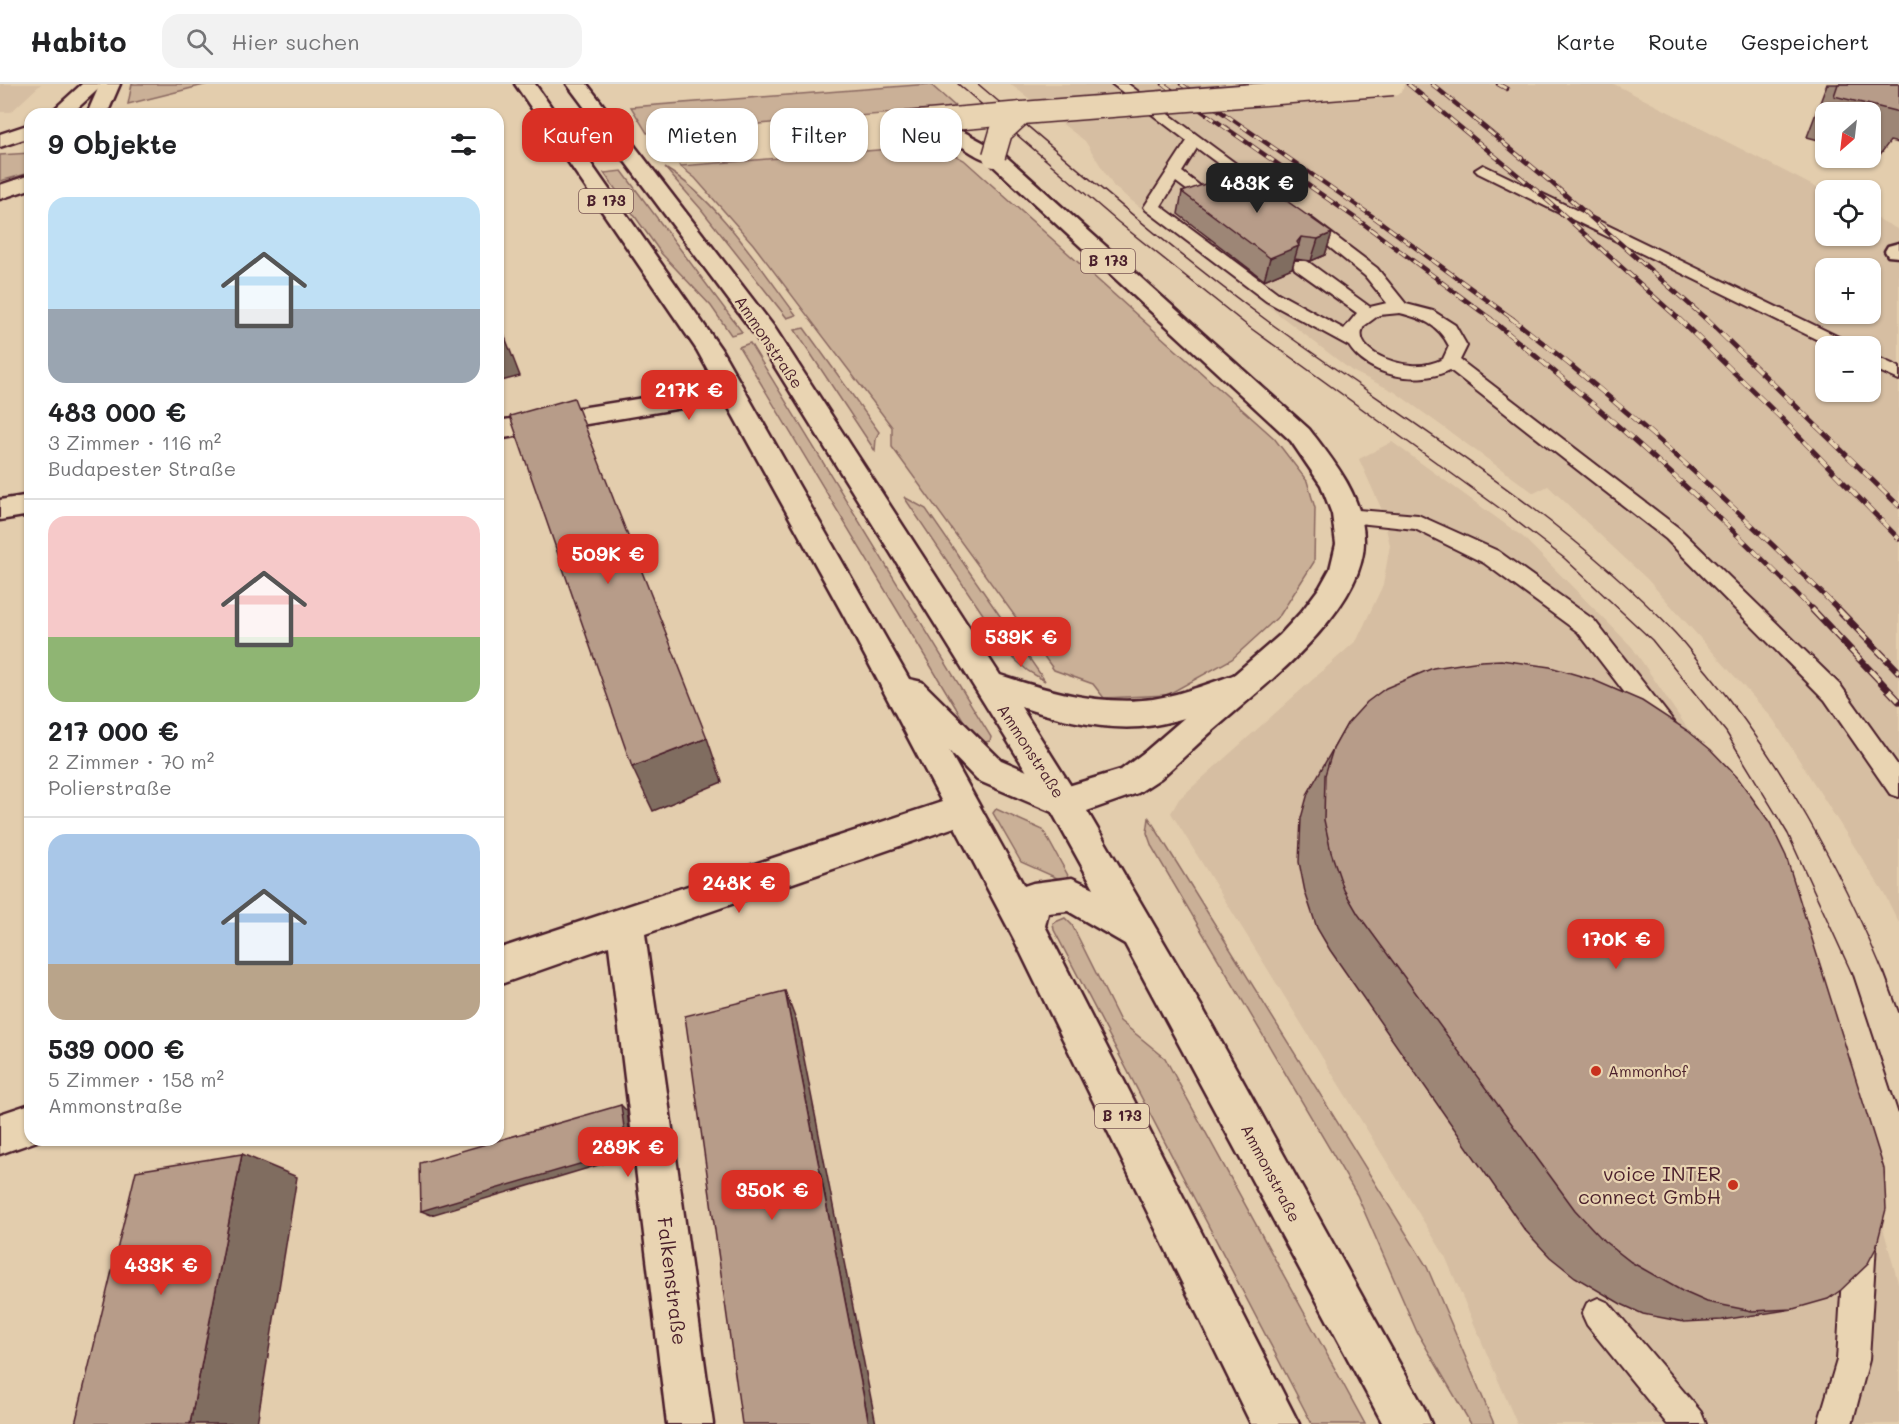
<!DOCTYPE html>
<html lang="de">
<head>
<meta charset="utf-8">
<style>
  body { margin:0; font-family:Mali,sans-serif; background:#f2f2f2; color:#202124; height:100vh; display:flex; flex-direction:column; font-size:22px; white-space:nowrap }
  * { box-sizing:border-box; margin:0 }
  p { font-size:20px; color:#757577 }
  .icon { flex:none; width:33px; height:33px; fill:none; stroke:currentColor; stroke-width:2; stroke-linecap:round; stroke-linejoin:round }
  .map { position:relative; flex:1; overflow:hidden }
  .side { position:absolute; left:24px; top:24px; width:480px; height:1038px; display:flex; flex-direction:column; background:#fff; border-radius:18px; box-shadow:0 2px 4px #0004 }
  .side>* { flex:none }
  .top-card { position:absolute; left:522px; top:24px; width:570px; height:54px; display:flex; gap:12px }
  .needle { width:39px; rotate:208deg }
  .controls { position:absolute; left:1815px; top:18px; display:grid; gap:12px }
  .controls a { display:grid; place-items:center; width:66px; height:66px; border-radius:12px; background:#fff; box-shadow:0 2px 4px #0004; font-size:30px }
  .price { position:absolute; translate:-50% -51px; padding:0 14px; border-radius:12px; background:#d93025; color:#fff; font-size:20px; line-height:39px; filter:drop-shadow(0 2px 3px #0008) }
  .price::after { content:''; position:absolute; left:50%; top:36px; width:18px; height:14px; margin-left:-9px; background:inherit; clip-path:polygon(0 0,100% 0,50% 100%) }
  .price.current { background:#222; color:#fff }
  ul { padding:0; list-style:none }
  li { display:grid; align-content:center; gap:12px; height:318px; padding:0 24px }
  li+li { border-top:2px solid #e0e0e0 }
  li span { display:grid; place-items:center; height:186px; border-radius:18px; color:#555 }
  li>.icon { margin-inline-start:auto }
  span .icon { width:108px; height:108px; fill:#fffc; stroke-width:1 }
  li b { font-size:26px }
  h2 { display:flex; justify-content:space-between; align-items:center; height:72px; padding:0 24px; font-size:26px }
  .pill { padding:0 21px; border-radius:18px; background:#fff; box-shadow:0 2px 4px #0004; font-size:21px; line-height:54px }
  .pill.current { background:#d93025; color:#fff }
  header { display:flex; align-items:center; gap:36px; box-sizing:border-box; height:84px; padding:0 30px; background:#fff; border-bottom:2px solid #e0e0e0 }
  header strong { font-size:28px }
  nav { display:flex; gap:33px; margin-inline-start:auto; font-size:21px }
  .search { width:420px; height:54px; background:#f2f2f2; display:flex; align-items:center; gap:15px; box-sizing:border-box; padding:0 21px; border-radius:18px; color:#757577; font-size:22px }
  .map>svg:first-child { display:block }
</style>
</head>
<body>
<header>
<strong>Habito</strong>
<div class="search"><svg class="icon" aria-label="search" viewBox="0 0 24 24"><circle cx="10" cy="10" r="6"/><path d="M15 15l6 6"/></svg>Hier suchen</div>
<nav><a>Karte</a><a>Route</a><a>Gespeichert</a></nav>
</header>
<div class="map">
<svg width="1899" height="1340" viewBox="0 0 1899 1340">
  <rect width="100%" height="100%" fill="#e3cdad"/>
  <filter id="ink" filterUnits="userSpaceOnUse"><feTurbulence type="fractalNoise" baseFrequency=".0167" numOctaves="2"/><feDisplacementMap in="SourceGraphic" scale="12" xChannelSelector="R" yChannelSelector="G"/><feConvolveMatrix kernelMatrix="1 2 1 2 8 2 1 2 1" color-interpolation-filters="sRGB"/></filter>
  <g filter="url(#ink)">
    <!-- built -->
    <g fill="#d6bea2" fill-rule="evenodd">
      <path d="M 0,0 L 41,0 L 11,28 L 0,28 Z"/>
      <path d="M 1010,0 L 1614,0 L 1825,108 L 1826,152 L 1870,152 L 1871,131 L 1899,146 L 1899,839 L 1884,809 L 1773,635 L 1647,495 L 1548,402 L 1534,409 L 1395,308 L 1352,287 L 1176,151 L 1114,103 L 1085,57 ZM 1826,184 L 1870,184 L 1870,230 L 1826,230 ZM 1826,262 L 1870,262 L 1870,308 L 1826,308 Z"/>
      <path d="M 1392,358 L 1523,453 L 1632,563 L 1728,704 L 1877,1122 L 1899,1202 L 1899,1340 L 1517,1340 L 1445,1172 L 1171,729 L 1179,715 L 1357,556 L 1383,501 L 1390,461 L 1381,424 L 1359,375 Z"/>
    </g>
    <!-- green -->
    <g fill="#cab097" stroke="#8a6861" stroke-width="1.5">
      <path d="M 132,0 L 208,0 L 128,20 Z"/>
      <path d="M 930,0 L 957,24 L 647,49 L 631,23 Z"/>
      <path d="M 579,28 L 597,52 L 581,54 L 564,30 Z"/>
      <path d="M 915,63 L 945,66 L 964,76 L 1274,354 L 1307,397 L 1315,424 L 1314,478 L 1280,531 L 1232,575 L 1167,611 L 1104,614 L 1093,600 L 1054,586 L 892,363 L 892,343 L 753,160 L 695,94 L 680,82 Z"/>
      <path d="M 30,69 L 30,89 L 0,97 L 0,71 Z"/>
      <path d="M 665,84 C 717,115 760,183 796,231 L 787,234 L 701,125 Z"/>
      <path d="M 622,87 L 742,248 L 731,251 L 711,222 L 661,169 L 604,89 Z"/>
      <path d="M 804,244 L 879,348 L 876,354 L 875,367 L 795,246 Z"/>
      <path d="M 750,259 L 991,653 L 990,657 L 981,659 L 965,639 L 739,263 Z"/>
      <path d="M 904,413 L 926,425 L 1045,597 L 1028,587 L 1011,572 Z"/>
      <path d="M 996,725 L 1043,746 L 1071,797 L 1068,799 L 1021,778 L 993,729 Z"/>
      <path d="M 1149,734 L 1427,1183 L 1494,1340 L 1471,1340 L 1417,1248 L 1357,1111 L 1152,763 L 1147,749 Z"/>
      <path d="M 1065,834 L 1072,841 L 1120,937 L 1165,974 L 1365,1340 L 1312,1340 L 1054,846 L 1053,839 Z"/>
    </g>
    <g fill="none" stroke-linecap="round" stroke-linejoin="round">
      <!-- service casing -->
      <g stroke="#4a1f2b" stroke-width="4">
        <g id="service">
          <path d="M 1112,0 L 1128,0 L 1273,107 L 1271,110 L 1259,110 L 1197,64 L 1182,88 L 1221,118 L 1213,123 L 1207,121 L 1176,98 L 1161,122 L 1278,209 L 1344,245 L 1357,229 L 1295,185 L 1293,181 L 1295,177 L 1307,177 L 1370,223 L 1387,219 L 1365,192 L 1297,137 L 1305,132 L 1311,134 L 1377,184 L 1406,220 L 1433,227 L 1455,241 L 1467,262 L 1460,276 L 1680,445 L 1841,602 L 1899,683 L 1899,713 L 1890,710 L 1825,616 L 1666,455 L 1450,286 C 1418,302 1368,292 1349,262 L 1266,217 L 1146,126 L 1144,123 L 1187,57 ZM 1400,229 C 1423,235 1438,240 1449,262 L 1443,275 C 1432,280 1422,282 1411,281 C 1393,280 1351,266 1364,242 L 1379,231 Z"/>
          <path d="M 1483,81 L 1849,258 L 1852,262 L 1830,262 L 1478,89 L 1475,86 Z"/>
          <path d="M 1870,270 L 1899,283 L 1899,296 L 1870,283 Z"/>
          <path d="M 1346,425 L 1418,431 L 1498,467 L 1594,536 L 1674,638 L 1678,645 L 1674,652 L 1666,655 L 1658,652 L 1578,548 L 1484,479 L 1415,445 L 1339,437 L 1336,432 L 1339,427 Z"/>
          <path d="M 1860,1143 L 1871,1148 L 1876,1159 L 1869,1276 L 1852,1340 L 1818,1340 L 1837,1276 L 1844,1159 L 1849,1148 Z"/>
          <path d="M 1598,1214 L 1609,1219 L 1701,1328 L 1706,1340 L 1667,1340 L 1587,1241 L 1582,1230 L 1587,1219 Z"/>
        </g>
      </g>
      <!-- minor casing -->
      <g stroke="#4a1f2b" stroke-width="5">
        <g id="minor">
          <path d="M 1899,159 L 1899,173 L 1888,172 L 1885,167 L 1888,162 Z"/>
          <path d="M 732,300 L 741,302 L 745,308 L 741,314 L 498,355 L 498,337 Z"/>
          <path d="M 30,411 L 30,431 L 0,436 L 0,416 Z"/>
          <path d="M 963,711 L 975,716 L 980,726 L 975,736 L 645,850 L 713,1340 L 667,1340 L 609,862 L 498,901 L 498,865 Z"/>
          <path d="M 30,1020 L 30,1056 L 40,1056 L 0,1070 L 0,1030 Z"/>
        </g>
      </g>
      <!-- secondary casing -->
      <g stroke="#4a1f2b" stroke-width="5">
        <g id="secondary">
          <path d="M 82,0 L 104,0 L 71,30 L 49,30 Z"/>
          <path d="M 567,0 L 587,0 L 774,243 L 1000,591 C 1048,607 1101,622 1153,615 C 1184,610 1215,597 1245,587 L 1256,591 L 1261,600 L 1256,609 C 1219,622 1180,639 1140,643 C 1100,646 1059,635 1021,623 L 1081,718 L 1076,728 L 1064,733 L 1052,728 L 755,251 Z"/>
          <path d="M 906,33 L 964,48 L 1001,68 L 1004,72 L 1001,76 C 982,81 967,63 950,56 C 934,50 915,48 899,43 L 896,39 L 899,35 Z"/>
          <path d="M 30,40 L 30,53 L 0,63 L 0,50 Z"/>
          <path d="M 30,91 L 30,105 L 0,115 L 0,101 Z"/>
        </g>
      </g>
      <!-- primary casing -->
      <g stroke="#4a1f2b" stroke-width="5">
        <g id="primary">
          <path d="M 100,0 L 120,0 L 107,30 L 87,30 Z"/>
          <path d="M 515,0 L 535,0 L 721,265 L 909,595 L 922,598 L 1001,676 L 1065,703 L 1121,686 L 1146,667 L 1280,551 L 1302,527 L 1320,503 L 1330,485 L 1336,460 L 1332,430 L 1321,401 L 1291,357 L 987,76 L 984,72 L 987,68 L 994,66 L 1001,68 L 1309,345 C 1334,377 1364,414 1364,457 C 1364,528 1260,605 1211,648 C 1194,663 1178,679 1161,694 L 1138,709 L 1087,727 L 1203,925 L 1424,1324 L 1431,1340 L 1383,1340 L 1125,860 L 1068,827 L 1048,829 L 1045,842 L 1299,1340 L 1251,1340 L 1014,855 L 845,534 L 697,266 ZM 949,667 L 977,696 L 1052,728 L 1094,804 L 1072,794 L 1033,799 L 1024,802 Z"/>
        </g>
      </g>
      <!-- service -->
      <use href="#service" fill="#e9d4b2" fill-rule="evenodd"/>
      <!-- minor -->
      <use href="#minor" fill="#e9d4b2" fill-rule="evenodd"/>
      <!-- secondary -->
      <use href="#secondary" fill="#e9d4b2" fill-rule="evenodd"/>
      <!-- primary -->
      <use href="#primary" fill="#e9d4b2" fill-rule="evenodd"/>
      <!-- tram-far1 -->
      <g stroke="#4a1f2b" stroke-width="1.5">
        <path d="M 958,0 L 1118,138 L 1249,243 L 1502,426 L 1564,474 L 1652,556 L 1726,648 L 1788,750 L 1852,890"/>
        <path d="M 978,0 C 1074,81 1168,164 1269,238 C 1404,336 1559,427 1675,549 C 1687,562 1697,576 1708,589 C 1783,680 1838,781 1884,890"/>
      </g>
      <!-- tram -->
      <g stroke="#4a1f2b" stroke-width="2">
        <path d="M 1852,888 L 1899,1030"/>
        <path d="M 1884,888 L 1899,928"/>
      </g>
      <!-- rail-far2 casing -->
      <g stroke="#4a1f2b" stroke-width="4.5">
        <g id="rail-far2">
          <path d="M 1163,0 L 1361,138 L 1491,235"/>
          <path d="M 1181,0 L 1375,134 L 1513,235"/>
          <path d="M 1408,0 L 1537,107 L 1679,235"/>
          <path d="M 1432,0 L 1553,100 L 1706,235"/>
          <path d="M 1498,0 L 1507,5"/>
        </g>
      </g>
      <!-- rail-far1 casing -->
      <g stroke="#4a1f2b" stroke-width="5">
        <g id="rail-far1">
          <path d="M 1489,234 C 1602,325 1712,422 1814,527"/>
          <path d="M 1511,234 C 1627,323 1736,423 1840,527"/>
          <path d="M 1678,234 L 1782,335 L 1899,455"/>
          <path d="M 1705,234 L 1899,422"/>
        </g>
      </g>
      <!-- rail casing -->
      <g stroke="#4a1f2b" stroke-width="7">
        <g id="rail">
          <path d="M 1812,525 L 1899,617"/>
          <path d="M 1838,525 L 1899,588"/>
        </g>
      </g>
      <!-- rail-far2 -->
      <use href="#rail-far2" stroke="#e9d4b2" stroke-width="3" stroke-dasharray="9" stroke-linecap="butt"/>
      <!-- rail-far1 -->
      <use href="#rail-far1" stroke="#e9d4b2" stroke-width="4" stroke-dasharray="11" stroke-linecap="butt"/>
      <!-- rail -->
      <use href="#rail" stroke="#e9d4b2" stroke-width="4.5" stroke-dasharray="14" stroke-linecap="butt"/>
      <!-- secondary-bridge casing -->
      <g stroke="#4a1f2b" stroke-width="25" stroke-linecap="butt">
        <path id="secondary-bridge" d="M 906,39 L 1022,29"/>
      </g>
      <!-- primary-bridge casing -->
      <g stroke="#4a1f2b" stroke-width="25" stroke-linecap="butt">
        <path id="primary-bridge" d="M 994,72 L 1001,48 L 1022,29 L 1393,0"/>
      </g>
      <!-- secondary-bridge -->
      <use href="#secondary-bridge" stroke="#e9d4b2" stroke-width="22"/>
      <!-- primary-bridge -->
      <use href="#primary-bridge" stroke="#e9d4b2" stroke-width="22"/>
    </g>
    <!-- wall -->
    <g fill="#9d8676" stroke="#4a1f2b" stroke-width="1.5">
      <path d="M 1827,0 L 1899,0 L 1899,59 L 1890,57 L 1879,72 L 1870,70 L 1870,28 L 1826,28 L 1826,58 L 1807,53 Z"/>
      <path d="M 1225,93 L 1332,149 L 1325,171 L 1311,177 L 1295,175 L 1292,184 L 1264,196 L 1178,130 L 1182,108 L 1219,103 L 1224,100 Z"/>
      <path d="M 1347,640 L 1793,1225 L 1722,1236 L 1684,1238 L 1643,1230 L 1621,1220 L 1575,1193 L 1550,1173 L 1524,1145 L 1330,866 L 1317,844 L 1305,808 L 1299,778 L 1301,734 L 1308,709 Z"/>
    </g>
    <!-- shaded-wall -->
    <g fill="#806d60" stroke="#4a1f2b" stroke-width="1.5">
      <path d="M 1332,149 L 1325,171 L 1311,177 L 1318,155 Z"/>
      <path d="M 1301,153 L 1292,184 L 1264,196 L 1270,174 L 1297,158 Z"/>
      <path d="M 498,235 L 520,292 L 498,298 Z"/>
      <path d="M 707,654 L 722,698 L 653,727 L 632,683 Z"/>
      <path d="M 785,907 L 797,939 L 876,1340 L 869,1340 Z"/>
      <path d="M 621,1021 L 627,1027 L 632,1071 L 431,1131 L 421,1127 Z"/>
      <path d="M 242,1070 L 297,1093 L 257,1340 L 190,1340 Z"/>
    </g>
    <!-- building -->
    <g fill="#b79c89" stroke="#4a1f2b" stroke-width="1.5">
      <path d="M 1838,0 L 1899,0 L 1899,28 L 1834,12 Z"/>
      <path d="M 1243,86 L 1332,149 L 1318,155 L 1301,153 L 1297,158 L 1299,162 L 1270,174 L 1182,108 L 1208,99 L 1219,103 L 1227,98 L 1225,93 Z"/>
      <path d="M 574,314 L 707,654 L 632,683 L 510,332 Z"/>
      <path d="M 1501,576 L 1550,583 L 1591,595 L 1642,617 L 1688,647 L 1711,666 L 1738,694 L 1770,739 L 1786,772 L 1884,1085 L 1886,1125 L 1876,1164 L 1867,1181 L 1841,1206 L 1828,1215 L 1793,1225 L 1752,1227 L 1707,1218 L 1682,1207 L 1631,1178 L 1604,1157 L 1575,1126 L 1358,830 L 1344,806 L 1331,768 L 1324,736 L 1325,691 L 1333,665 L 1347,640 L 1367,618 L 1386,604 L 1433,584 L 1481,577 Z"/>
      <path d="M 785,907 L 869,1340 L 742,1340 L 685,932 Z"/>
      <path d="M 621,1021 L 627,1066 L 421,1127 L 420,1079 Z"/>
      <path d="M 242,1070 L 190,1340 L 75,1340 L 136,1087 Z"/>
    </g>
  </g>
  <!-- markers -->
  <g fill="#c8321e" stroke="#e9d4b2" stroke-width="2">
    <circle cx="1596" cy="987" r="6"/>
    <circle cx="1733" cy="1101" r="6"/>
  </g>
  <g text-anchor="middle" stroke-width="4.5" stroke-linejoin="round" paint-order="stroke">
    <!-- shield labels -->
    <g fill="#e9d4b2" stroke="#7a5554" stroke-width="1.5">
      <rect x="579" y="105" width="54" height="24" rx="4.5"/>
      <rect x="1081" y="165" width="54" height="24" rx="4.5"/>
      <rect x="1095" y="1020" width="54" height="24" rx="4.5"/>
    </g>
    <g font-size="15" font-weight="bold" fill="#4a1f2b">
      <text x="606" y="122">B 173</text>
      <text x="1108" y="182">B 173</text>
      <text x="1122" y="1037">B 173</text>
    </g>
    <!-- street labels -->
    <g font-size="16" fill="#4a1f2b" stroke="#e9d4b2">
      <text transform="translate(769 258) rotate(56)" y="6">Ammonstraße</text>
      <text transform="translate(1031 667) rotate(57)" y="6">Ammonstraße</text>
      <text transform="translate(1271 1089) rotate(62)" y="6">Ammonstraße</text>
    </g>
    <!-- poi labels -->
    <g font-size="16" fill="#4a1f2b" stroke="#e9d4b2" text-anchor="start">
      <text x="1608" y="993">Ammonhof</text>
    </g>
    <!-- near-poi labels -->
    <g font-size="20" fill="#4a1f2b" stroke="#e9d4b2" text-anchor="end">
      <text x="1721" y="1097">voice INTER<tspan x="1721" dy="23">connect GmbH</tspan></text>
    </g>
    <!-- near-street labels -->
    <g font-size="20" fill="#4a1f2b" stroke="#e9d4b2">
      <text transform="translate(672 1197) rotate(83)" y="7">Falkenstraße</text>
    </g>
  </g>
</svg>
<div class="controls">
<a><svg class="needle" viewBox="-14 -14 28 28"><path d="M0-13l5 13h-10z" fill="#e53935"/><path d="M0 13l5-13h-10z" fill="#757577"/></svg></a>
<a><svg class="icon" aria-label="locate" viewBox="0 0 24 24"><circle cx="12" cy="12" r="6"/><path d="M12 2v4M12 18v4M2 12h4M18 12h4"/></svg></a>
<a>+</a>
<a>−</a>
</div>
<b class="price current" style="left:1257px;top:130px">483K €</b>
<b class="price" style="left:689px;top:337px">217K €</b>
<b class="price" style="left:608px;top:501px">509K €</b>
<b class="price" style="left:1021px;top:584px">539K €</b>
<b class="price" style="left:739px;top:830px">248K €</b>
<b class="price" style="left:1616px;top:886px">170K €</b>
<b class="price" style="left:628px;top:1094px">289K €</b>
<b class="price" style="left:772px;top:1137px">350K €</b>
<b class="price" style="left:161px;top:1212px">433K €</b>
<div class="top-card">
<a class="pill current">Kaufen</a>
<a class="pill">Mieten</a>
<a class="pill">Filter</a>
<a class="pill">Neu</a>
</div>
<section class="side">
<h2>9 Objekte<svg class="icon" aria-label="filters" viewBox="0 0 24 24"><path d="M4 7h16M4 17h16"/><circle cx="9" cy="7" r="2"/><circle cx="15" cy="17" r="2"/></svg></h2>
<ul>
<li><span style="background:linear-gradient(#bfe0f5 60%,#9aa5b1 0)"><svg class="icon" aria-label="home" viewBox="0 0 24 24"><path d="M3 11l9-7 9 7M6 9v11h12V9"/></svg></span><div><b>483 000 €</b><p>3 Zimmer · 116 m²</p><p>Budapester Straße</p></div></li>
<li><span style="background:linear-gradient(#f6c9c9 65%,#8fb573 0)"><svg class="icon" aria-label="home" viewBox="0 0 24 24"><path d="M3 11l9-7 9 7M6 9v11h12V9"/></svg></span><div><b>217 000 €</b><p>2 Zimmer · 70 m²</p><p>Polierstraße</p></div></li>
<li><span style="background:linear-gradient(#a9c7e8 70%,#b9a48a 0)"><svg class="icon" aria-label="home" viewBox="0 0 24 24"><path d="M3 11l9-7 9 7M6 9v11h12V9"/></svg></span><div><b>539 000 €</b><p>5 Zimmer · 158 m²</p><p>Ammonstraße</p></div></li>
</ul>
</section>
</div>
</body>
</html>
